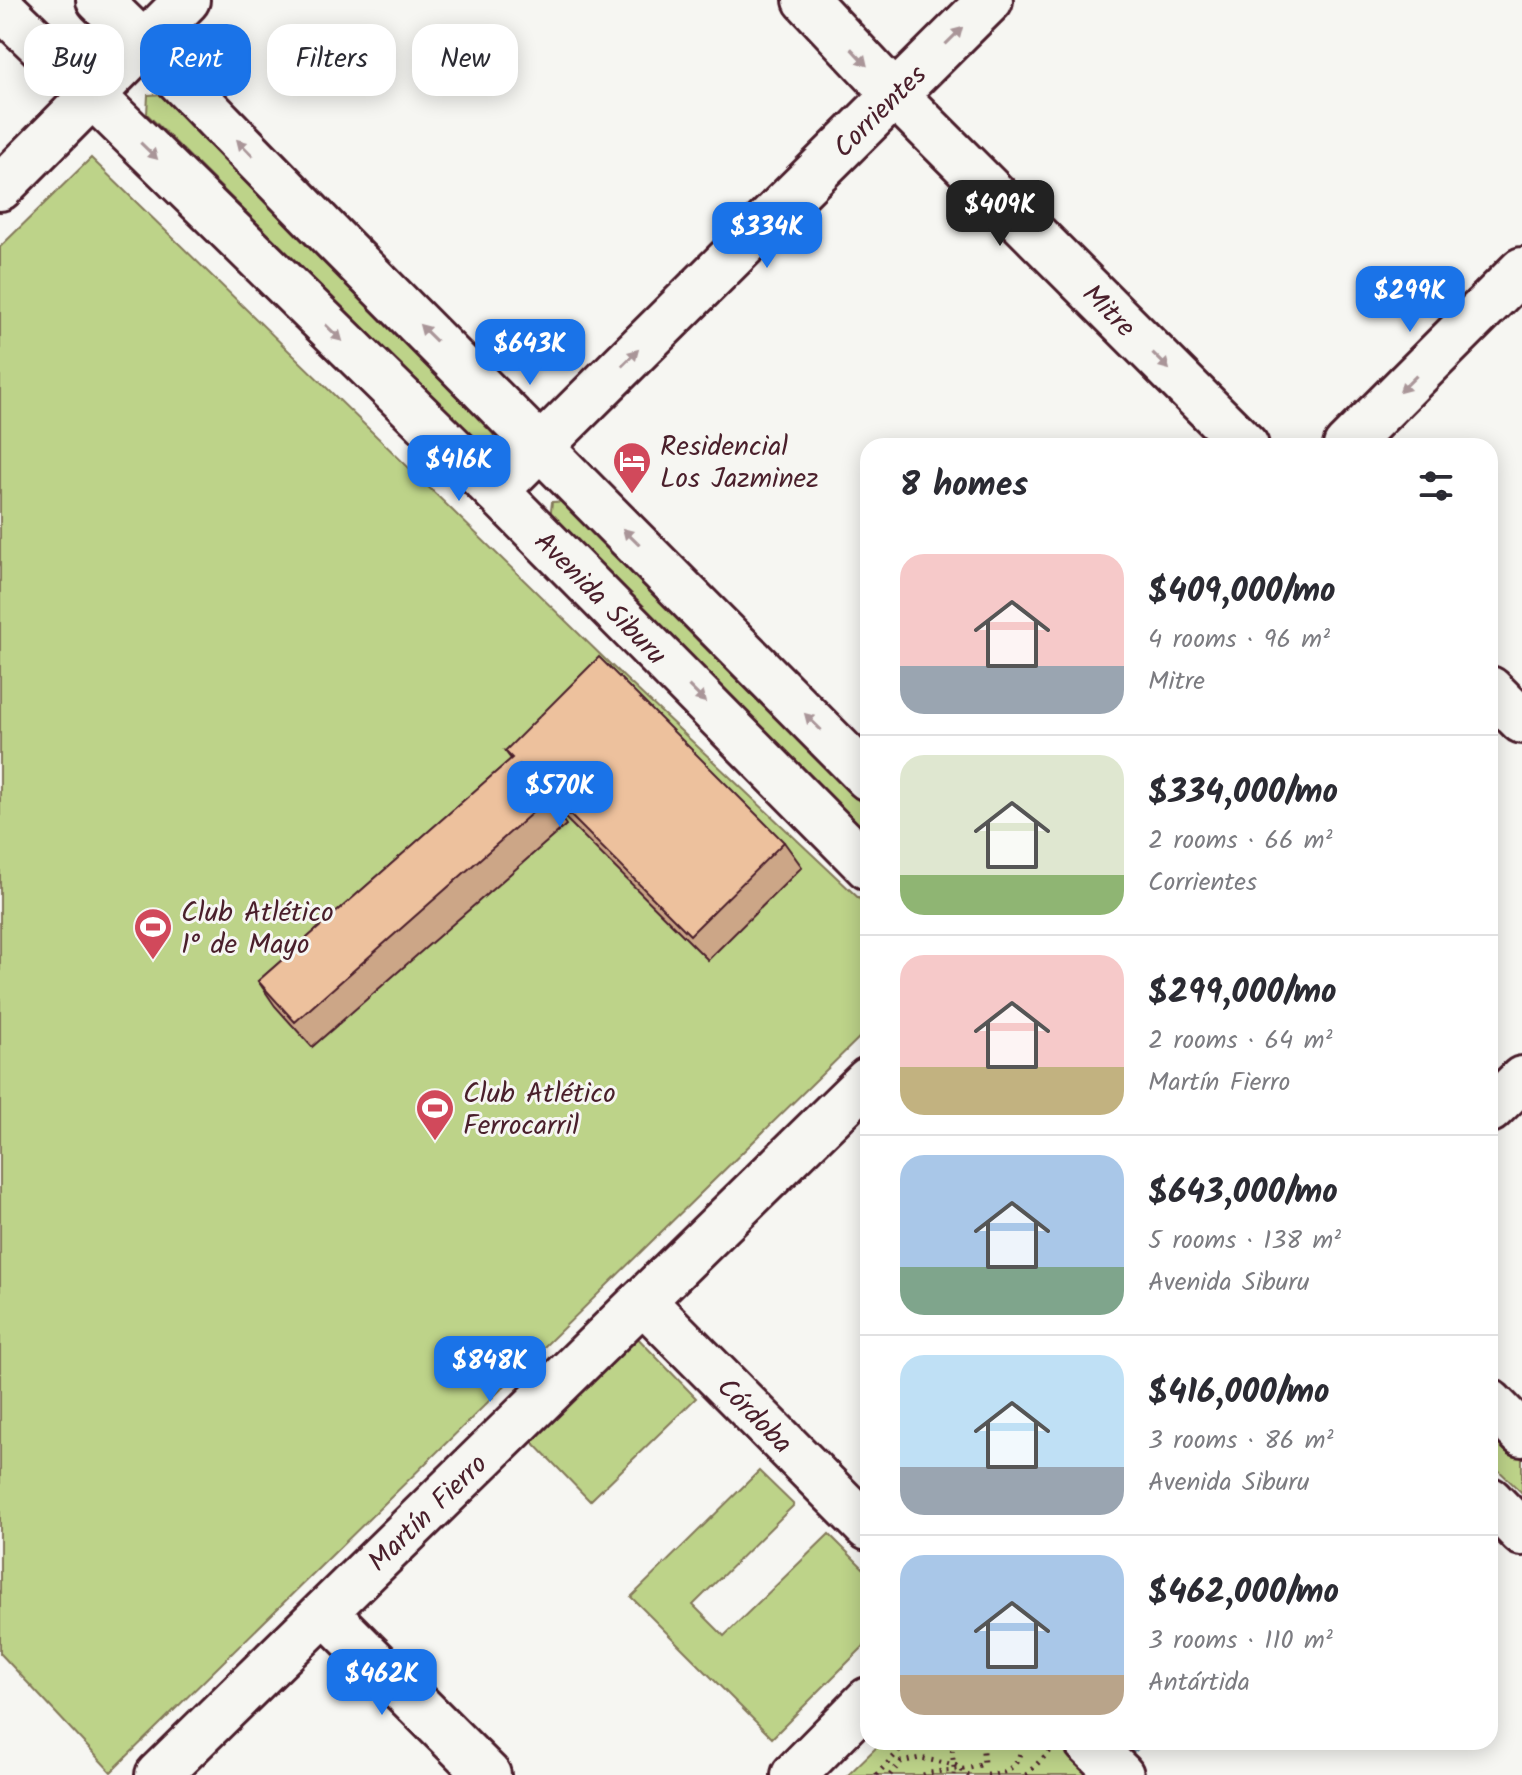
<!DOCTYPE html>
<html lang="en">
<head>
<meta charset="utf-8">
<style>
  body { margin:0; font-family:Kalam,sans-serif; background:#f7f7f7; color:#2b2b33; height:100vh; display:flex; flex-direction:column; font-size:30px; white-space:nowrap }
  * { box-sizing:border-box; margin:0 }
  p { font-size:26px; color:#7c7c81 }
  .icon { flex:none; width:44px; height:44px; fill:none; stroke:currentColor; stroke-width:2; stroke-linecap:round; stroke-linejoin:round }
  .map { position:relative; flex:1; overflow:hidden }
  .details { position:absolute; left:860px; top:438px; width:638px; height:1312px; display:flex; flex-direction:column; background:#fff; border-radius:24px; box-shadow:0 4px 20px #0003 }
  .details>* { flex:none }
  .guide { position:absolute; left:24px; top:24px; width:716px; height:72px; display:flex; gap:16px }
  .price { position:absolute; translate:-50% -68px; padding:0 18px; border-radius:16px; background:#1a73e8; color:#fff; font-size:26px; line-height:52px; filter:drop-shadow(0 2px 4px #0008) }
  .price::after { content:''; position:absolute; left:50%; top:48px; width:24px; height:18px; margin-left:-12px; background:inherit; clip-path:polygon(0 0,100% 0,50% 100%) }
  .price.current { background:#222; color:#fff }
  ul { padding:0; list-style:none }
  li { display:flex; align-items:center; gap:24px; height:200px; padding:0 40px }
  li+li { border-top:2px solid #e1e1e2 }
  li span { display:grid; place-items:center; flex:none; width:224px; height:160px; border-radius:24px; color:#555 }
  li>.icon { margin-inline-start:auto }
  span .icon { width:96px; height:96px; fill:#fffc; stroke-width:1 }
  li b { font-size:34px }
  h2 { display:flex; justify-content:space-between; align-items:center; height:96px; padding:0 40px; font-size:34px }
  .tag { padding:0 28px; border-radius:24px; background:#fff; box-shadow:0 4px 20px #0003; font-size:28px; line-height:72px }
  .tag.current { background:#1a73e8; color:#fff }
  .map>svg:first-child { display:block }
</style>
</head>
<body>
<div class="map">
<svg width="1522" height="1775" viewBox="0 0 1522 1775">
  <rect width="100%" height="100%" fill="#f6f6f2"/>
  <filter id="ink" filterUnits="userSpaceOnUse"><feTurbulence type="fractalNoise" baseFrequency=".0125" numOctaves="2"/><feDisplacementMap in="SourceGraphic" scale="16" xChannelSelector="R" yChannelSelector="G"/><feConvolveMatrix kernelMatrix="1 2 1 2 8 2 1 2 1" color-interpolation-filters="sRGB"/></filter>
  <g filter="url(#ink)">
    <!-- green -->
    <g fill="#bdd389" stroke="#84795a" stroke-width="2">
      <path d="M 166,94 L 493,426 L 494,441 L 482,445 L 147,114 L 148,95 Z"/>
      <path d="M 91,158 L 611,665 L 868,907 L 868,1029 L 111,1772 L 0,1653 L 0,247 Z"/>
      <path d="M 570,501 L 868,804 L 868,835 L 550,520 L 552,502 Z"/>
      <path d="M 629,1329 L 696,1398 L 590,1501 L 523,1432 Z"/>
      <path d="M 1490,1427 L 1522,1459 L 1522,1493 L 1490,1462 Z"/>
      <path d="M 759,1471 L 794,1505 L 693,1605 L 724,1636 L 829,1534 L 868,1573 L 868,1642 L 772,1738 L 631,1597 Z"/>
      <path d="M 882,1742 L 1086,1742 L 1104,1759 L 1087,1775 L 848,1775 Z"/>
    </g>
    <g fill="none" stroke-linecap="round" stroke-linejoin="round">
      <!-- stream -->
      <path stroke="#718e9e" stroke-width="10" d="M 1133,1748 L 1139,1742"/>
      <!-- minor casing -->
      <g stroke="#4a1f2b" stroke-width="50">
        <g id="minor">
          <path d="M 99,0 L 144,44"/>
          <path id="s1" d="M 806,0 L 895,95 L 1246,446"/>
          <path d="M 0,6 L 93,96"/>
          <path d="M 1346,446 L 1522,270"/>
          <path id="s2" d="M 496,491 L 990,0"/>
          <path d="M 1490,689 L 1522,721"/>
          <path d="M 1490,1110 L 1522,1079"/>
          <path id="s3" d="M 643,1301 L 868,1528"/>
          <path d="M 325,1612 L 488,1775"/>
          <path d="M 1087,1742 L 1121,1775"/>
          <path id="s4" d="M 158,1775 L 868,1080"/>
          <path d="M 794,1775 L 868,1700"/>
        </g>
      </g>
      <!-- major casing -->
      <g stroke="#4a1f2b" stroke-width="50">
        <g id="major">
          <path d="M 144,44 L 332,237 L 868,778"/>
          <path id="s5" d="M 93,96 L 496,491 L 868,867"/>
          <path d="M 0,188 L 187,0"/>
          <path d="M 1490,1402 L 1522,1434"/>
          <path d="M 1490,1500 L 1522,1533"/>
        </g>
      </g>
      <!-- path -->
      <g stroke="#4a1f2b" stroke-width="5" stroke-dasharray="2 6" stroke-linecap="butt">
        <path d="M 954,1742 C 950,1754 955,1762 954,1775"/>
        <path d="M 876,1775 L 908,1742"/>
        <path d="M 890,1775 L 901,1762 L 920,1758 L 955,1765 L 968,1775 L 974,1775"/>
        <path d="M 923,1775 C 943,1768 964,1773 984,1763 L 982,1742"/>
        <path d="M 987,1775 C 1007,1774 1023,1765 1020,1742"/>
        <path d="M 1026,1775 L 1051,1750 L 1043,1742"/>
      </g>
      <!-- minor -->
      <use href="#minor" stroke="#f6f6f2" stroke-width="44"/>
      <!-- major -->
      <use href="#major" stroke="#f6f6f2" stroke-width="44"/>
    </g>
    <!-- wall -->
    <path fill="#cca687" stroke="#4a1f2b" stroke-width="2" d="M 505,751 L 784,842 L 802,867 L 708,960 L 552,805 L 566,825 L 312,1047 L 275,1006 L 258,981 L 511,759 Z"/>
    <!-- building -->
    <path fill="#edc19d" stroke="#4a1f2b" stroke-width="2" d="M 599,657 L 784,842 L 690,935 L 519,764 L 548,799 L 295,1022 L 258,981 L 512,758 L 505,751 Z"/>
    <!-- one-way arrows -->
    <defs><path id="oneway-solid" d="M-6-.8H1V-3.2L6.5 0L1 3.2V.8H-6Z" transform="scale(2)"/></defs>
    <g fill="#a99598">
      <use href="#oneway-solid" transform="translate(954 36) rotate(-45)"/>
      <use href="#oneway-solid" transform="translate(859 57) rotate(47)"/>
      <use href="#oneway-solid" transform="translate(245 148) rotate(-134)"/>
      <use href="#oneway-solid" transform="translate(149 151) rotate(44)"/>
      <use href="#oneway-solid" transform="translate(334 333) rotate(44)"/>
      <use href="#oneway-solid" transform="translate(428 333) rotate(-135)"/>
      <use href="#oneway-solid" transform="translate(630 358) rotate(-45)"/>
      <use href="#oneway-solid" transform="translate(1161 361) rotate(45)"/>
      <use href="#oneway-solid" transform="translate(1408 384) rotate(135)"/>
      <use href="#oneway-solid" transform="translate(631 537) rotate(-135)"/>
      <use href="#oneway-solid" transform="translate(697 694) rotate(45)"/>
      <use href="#oneway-solid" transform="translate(813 722) rotate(-135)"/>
    </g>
  </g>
  <!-- icons -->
  <defs>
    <g id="hotel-pin" transform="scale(2)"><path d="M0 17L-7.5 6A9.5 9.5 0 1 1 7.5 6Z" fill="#d1495b" stroke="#f6f6f2"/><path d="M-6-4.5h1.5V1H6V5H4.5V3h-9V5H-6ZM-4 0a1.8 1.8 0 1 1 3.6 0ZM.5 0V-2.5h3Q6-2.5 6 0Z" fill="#fff"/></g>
    <g id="stadium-pin" transform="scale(2)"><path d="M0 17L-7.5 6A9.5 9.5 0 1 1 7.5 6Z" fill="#d1495b" stroke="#f6f6f2"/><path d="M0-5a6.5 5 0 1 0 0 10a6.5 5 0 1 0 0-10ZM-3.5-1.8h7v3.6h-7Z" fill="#fff"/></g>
  </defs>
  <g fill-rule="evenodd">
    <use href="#hotel-pin" x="632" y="461"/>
    <use href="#stadium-pin" x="153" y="927"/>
    <use href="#stadium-pin" x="435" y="1108"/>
  </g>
  <g text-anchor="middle" stroke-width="6" stroke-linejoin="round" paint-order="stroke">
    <!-- street labels -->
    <g font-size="28" fill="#4a1f2b" stroke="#f6f6f2">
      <text dy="10" stroke="none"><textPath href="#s2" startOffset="540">Corrientes</textPath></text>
      <text dy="10" stroke="none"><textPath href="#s1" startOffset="434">Mitre</textPath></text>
      <text dy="10" stroke="none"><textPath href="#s5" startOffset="714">Avenida Siburu</textPath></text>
      <text dy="10" stroke="none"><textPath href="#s3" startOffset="160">Córdoba</textPath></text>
      <text dy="10" stroke="none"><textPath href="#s4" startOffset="376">Martín Fierro</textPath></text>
    </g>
    <!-- poi labels -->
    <g font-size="28" fill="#4a1f2b" stroke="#f6f6f2" text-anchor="start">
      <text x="660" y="455">Residencial<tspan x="660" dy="32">Los Jazminez</tspan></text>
      <text x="181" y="921">Club Atlético<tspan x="181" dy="32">1° de Mayo</tspan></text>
      <text x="463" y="1102">Club Atlético<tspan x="463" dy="32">Ferrocarril</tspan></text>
    </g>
  </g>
</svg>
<b class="price current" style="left:1000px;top:248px">$409K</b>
<b class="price" style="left:767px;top:270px">$334K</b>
<b class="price" style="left:1410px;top:334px">$299K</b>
<b class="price" style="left:530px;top:387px">$643K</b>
<b class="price" style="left:459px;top:503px">$416K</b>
<b class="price" style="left:560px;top:829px">$570K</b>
<b class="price" style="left:490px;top:1404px">$848K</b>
<b class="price" style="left:382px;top:1717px">$462K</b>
<div class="guide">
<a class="tag">Buy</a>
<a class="tag current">Rent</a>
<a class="tag">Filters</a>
<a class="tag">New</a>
</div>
<section class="details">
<h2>8 homes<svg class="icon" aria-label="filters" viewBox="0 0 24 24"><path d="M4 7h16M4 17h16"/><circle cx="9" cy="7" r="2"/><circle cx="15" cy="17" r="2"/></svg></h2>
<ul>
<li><span style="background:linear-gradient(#f6c9c9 70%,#9aa5b1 0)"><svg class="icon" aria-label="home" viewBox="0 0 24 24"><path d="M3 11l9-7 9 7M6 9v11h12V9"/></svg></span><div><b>$409,000/mo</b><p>4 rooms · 96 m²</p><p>Mitre</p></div></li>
<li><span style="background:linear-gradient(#dfe7d0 75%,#8fb573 0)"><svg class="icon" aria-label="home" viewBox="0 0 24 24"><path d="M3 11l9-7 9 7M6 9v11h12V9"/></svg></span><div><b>$334,000/mo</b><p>2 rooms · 66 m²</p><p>Corrientes</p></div></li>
<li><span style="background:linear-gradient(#f6c9c9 70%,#c2b280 0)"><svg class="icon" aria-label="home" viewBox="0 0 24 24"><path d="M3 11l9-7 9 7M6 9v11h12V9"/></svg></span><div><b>$299,000/mo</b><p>2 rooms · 64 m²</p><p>Martín Fierro</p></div></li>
<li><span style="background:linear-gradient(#a9c7e8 70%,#7fa58c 0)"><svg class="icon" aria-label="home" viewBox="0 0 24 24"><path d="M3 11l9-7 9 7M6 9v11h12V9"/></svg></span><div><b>$643,000/mo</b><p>5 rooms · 138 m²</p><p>Avenida Siburu</p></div></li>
<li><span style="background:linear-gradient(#bfe0f5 70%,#9aa5b1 0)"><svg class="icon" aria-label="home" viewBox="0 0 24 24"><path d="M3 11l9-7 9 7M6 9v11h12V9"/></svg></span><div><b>$416,000/mo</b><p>3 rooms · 86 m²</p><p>Avenida Siburu</p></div></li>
<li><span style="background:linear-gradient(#a9c7e8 75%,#b9a48a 0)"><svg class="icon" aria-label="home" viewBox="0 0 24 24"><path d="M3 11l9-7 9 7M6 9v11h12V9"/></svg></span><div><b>$462,000/mo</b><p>3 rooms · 110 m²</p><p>Antártida</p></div></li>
</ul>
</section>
</div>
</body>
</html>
